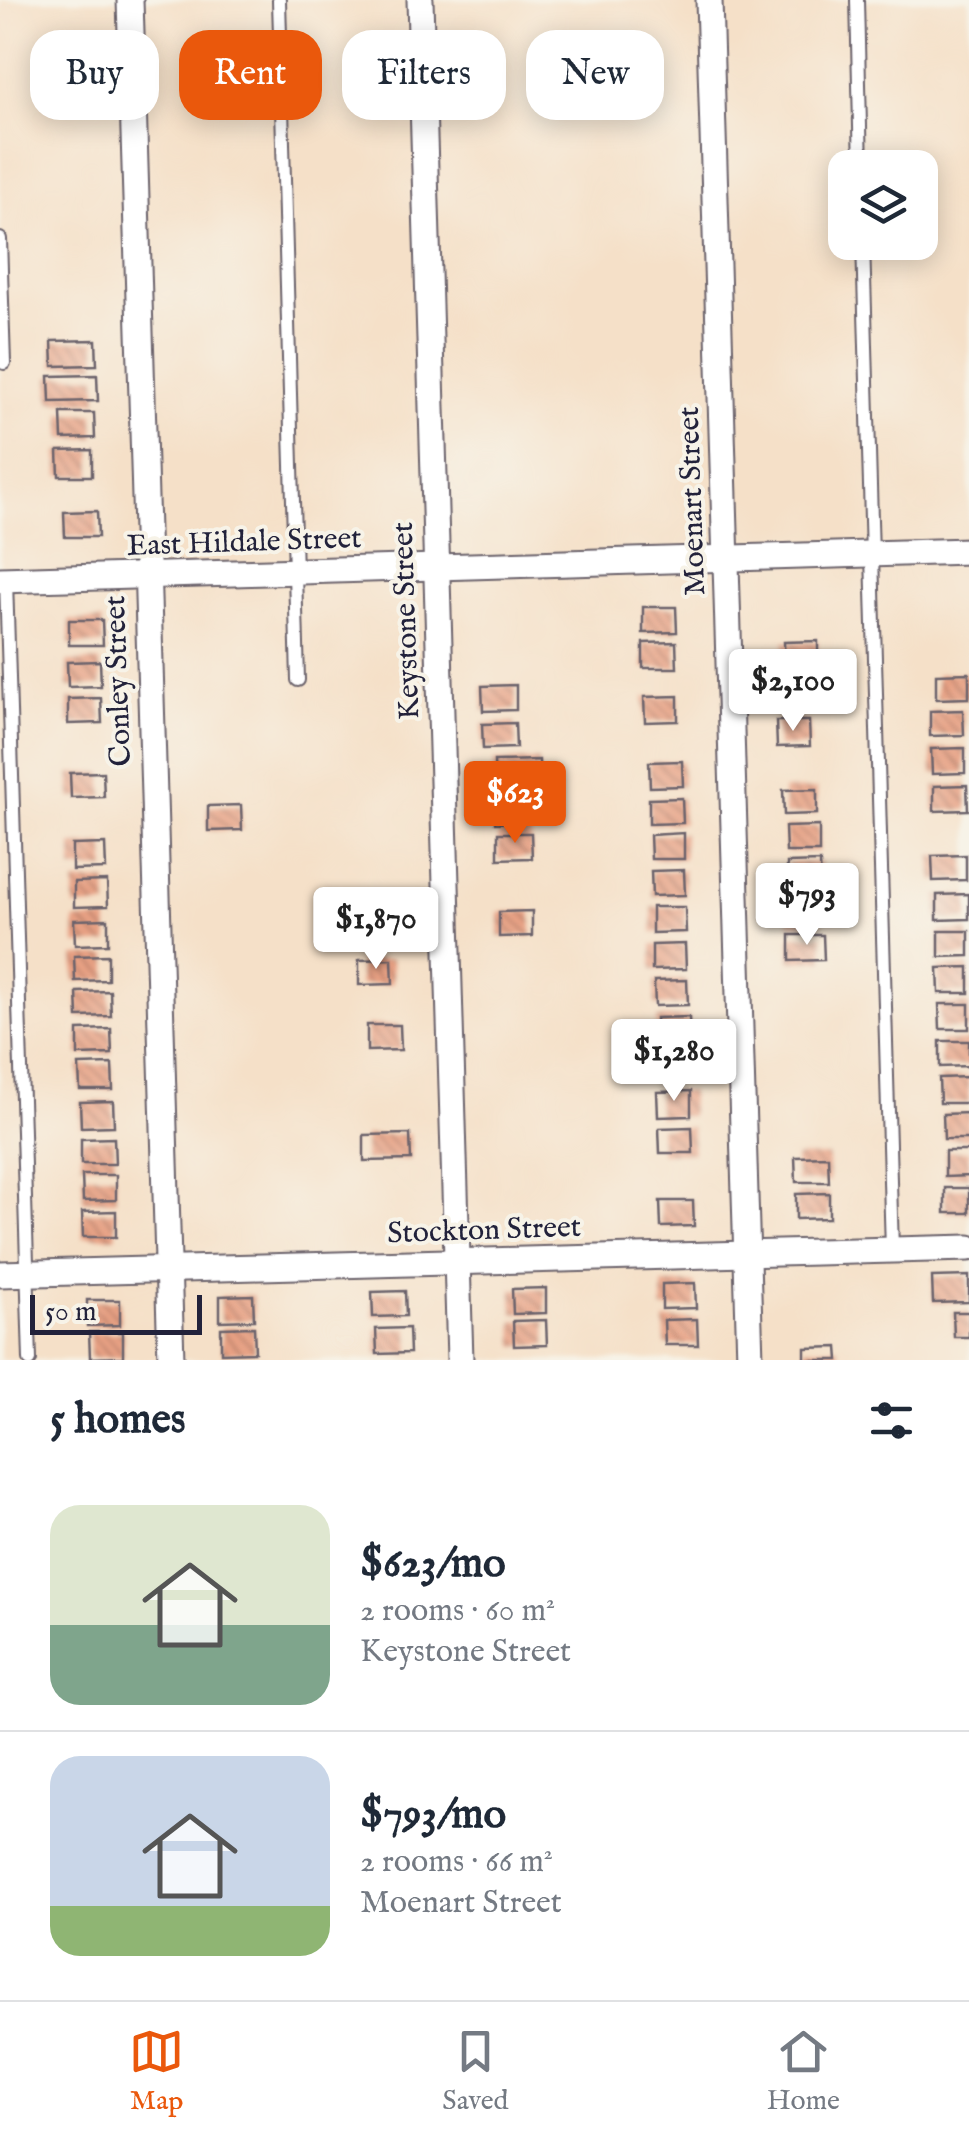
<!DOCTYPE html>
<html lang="en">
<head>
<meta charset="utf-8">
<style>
  body { margin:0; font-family:"IM FELL English",serif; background:#f2f2f3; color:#1f2937; height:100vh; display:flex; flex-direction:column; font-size:38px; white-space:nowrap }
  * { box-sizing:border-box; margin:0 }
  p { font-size:32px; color:#747a83 }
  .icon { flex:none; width:55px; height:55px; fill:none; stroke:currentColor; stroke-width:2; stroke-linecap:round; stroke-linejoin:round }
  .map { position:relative; height:1360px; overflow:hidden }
  .panel { display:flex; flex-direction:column; background:#fff; flex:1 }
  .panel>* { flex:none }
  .hud { position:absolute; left:30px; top:30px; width:910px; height:90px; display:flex; gap:20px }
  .fabs { position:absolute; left:828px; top:150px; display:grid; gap:20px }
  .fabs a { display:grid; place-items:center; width:110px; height:110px; border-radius:20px; background:#fff; box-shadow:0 5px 25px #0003; font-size:50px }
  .scale { position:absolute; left:30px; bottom:25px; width:172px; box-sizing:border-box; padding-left:10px; border:5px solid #22223b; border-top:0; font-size:28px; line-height:35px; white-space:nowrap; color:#22223b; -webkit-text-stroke:8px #f7f3e8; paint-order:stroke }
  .price { position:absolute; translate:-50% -85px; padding:0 22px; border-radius:10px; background:#fff; color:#222; font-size:32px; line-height:65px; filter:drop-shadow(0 2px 5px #0008) }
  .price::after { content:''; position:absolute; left:50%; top:60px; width:30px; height:22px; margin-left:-15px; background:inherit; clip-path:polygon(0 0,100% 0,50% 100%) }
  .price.on { background:#ea580c; color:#fff }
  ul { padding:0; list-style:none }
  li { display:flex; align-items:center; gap:30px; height:250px; padding:0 50px }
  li+li { border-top:2px solid #e0e1e3 }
  li span { display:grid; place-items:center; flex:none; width:280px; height:200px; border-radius:30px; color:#555 }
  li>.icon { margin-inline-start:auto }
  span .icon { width:120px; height:120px; fill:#fffc; stroke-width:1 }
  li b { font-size:42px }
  h2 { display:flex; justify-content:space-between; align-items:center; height:120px; padding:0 50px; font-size:42px }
  .tag { padding:0 35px; border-radius:30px; background:#fff; box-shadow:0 5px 25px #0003; font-size:35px; line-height:90px }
  .tag.on { background:#ea580c; color:#fff }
  .tabs { display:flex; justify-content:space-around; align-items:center; height:140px; border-top:2px solid #e0e1e3; background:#fff; font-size:28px; color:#747a83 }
  .tabs a { display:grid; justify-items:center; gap:5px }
  .tabs .on { color:#ea580c }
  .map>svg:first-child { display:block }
</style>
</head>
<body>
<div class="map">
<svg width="969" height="1360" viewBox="0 0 969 1360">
  <defs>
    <pattern id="building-back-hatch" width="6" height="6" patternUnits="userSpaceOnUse" patternTransform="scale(2.5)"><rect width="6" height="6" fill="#e7a083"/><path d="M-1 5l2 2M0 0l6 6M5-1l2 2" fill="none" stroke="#bb826c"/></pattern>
  </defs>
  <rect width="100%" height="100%" fill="#f7f3e8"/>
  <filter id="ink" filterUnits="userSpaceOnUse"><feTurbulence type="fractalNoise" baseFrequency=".01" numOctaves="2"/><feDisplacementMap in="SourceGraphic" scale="20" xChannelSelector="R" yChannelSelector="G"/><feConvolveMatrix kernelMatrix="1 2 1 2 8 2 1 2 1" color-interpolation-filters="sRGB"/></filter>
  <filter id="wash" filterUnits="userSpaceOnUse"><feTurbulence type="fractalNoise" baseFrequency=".0048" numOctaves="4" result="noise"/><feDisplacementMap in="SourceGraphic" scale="40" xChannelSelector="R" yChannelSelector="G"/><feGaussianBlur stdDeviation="2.25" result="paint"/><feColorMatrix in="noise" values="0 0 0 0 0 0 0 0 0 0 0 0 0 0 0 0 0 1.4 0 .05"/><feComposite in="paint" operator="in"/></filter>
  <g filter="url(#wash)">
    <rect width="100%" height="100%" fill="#f5e0c8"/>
    <g id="blocks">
      <!-- building -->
      <g fill="url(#building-back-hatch)">
        <path d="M 96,340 L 97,365 L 53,366 L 52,341 Z"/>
        <path d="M 97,375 L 98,401 L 50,402 L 49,376 Z"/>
        <path d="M 61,413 L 94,413 L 95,438 L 62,439 Z"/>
        <path d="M 92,450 L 92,476 L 59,476 L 58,451 Z"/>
        <path d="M 97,511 L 98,537 L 65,537 L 64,512 Z"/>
        <path d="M 643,607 L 676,607 L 677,632 L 643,633 Z"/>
        <path d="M 69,620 L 102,620 L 103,645 L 69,645 Z"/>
        <path d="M 818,641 L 818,666 L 785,667 L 784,642 Z"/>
        <path d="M 676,642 L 677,668 L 643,668 L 643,643 Z"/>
        <path d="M 100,661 L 101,686 L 68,687 L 67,662 Z"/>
        <path d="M 969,673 L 969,698 L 936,699 L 936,674 Z"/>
        <path d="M 776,679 L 809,679 L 810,704 L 777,705 Z"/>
        <path d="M 516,685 L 516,710 L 483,711 L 482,686 Z"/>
        <path d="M 678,696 L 678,721 L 645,722 L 644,697 Z"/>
        <path d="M 101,698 L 102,723 L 68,724 L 68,699 Z"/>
        <path d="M 963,710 L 964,735 L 930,736 L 930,711 Z"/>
        <path d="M 776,721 L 809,721 L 810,746 L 777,747 Z"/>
        <path d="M 515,723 L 516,748 L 483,749 L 482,724 Z"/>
        <path d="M 965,748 L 965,773 L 932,774 L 931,749 Z"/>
        <path d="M 539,760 L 540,785 L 495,786 L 494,761 Z"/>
        <path d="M 682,761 L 683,786 L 650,787 L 649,762 Z"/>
        <path d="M 103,772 L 104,797 L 71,798 L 70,773 Z"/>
        <path d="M 967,785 L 968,810 L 934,811 L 934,786 Z"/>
        <path d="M 817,789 L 817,814 L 784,815 L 783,790 Z"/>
        <path d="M 495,797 L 528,797 L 529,822 L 495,823 Z"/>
        <path d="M 682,798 L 683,823 L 649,824 L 649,799 Z"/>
        <path d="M 241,805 L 242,830 L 208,831 L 208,806 Z"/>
        <path d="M 819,826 L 819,852 L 786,852 L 785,827 Z"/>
        <path d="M 498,833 L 531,833 L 532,858 L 498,859 Z"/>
        <path d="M 684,833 L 684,859 L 651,859 L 650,835 Z"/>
        <path d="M 105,844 L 106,869 L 72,870 L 72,845 Z"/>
        <path d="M 966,855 L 966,880 L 933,881 L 932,856 Z"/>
        <path d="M 820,862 L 821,888 L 787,888 L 787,863 Z"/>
        <path d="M 684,870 L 685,895 L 652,896 L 651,871 Z"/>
        <path d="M 107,881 L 108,906 L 74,907 L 74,882 Z"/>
        <path d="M 969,894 L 969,919 L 937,920 L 937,895 Z"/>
        <path d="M 822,899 L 822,924 L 789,925 L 788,900 Z"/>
        <path d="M 652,907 L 685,907 L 686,932 L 652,933 Z"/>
        <path d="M 532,911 L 532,936 L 499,937 L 499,912 Z"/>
        <path d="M 108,919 L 108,944 L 75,945 L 74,920 Z"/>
        <path d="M 939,931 L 969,931 L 969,956 L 939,957 Z"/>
        <path d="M 790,935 L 823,935 L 824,960 L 790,961 Z"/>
        <path d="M 685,944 L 686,969 L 652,970 L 652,945 Z"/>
        <path d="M 108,955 L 108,980 L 75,981 L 74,956 Z"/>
        <path d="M 392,959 L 393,984 L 359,985 L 359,960 Z"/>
        <path d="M 969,967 L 969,993 L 939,993 L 938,968 Z"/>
        <path d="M 687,980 L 688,1005 L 655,1006 L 654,981 Z"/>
        <path d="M 110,991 L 111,1016 L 78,1017 L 77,992 Z"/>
        <path d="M 939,1004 L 969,1004 L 969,1029 L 940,1029 Z"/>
        <path d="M 689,1017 L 690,1042 L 657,1043 L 656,1018 Z"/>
        <path d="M 367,1025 L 400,1025 L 401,1050 L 367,1051 Z"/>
        <path d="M 111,1029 L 112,1054 L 78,1055 L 78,1030 Z"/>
        <path d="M 940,1041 L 969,1041 L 969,1066 L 940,1067 Z"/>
        <path d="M 690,1052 L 691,1077 L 657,1078 L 657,1053 Z"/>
        <path d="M 112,1064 L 113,1090 L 80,1090 L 79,1065 Z"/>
        <path d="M 969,1077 L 969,1103 L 940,1103 L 939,1078 Z"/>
        <path d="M 691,1091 L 691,1116 L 658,1117 L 657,1092 Z"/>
        <path d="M 113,1101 L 114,1126 L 81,1127 L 80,1102 Z"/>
        <path d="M 969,1113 L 969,1139 L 944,1139 L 943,1114 Z"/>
        <path d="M 692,1127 L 693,1153 L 660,1153 L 659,1128 Z"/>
        <path d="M 410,1134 L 411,1160 L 364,1161 L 364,1135 Z"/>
        <path d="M 114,1138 L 115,1164 L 81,1164 L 81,1139 Z"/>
        <path d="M 945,1151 L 969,1151 L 969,1176 L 945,1177 Z"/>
        <path d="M 828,1156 L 829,1182 L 796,1182 L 795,1157 Z"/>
        <path d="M 82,1175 L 116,1175 L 116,1200 L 83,1201 Z"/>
        <rect x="945" y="1188" width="24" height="25"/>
        <path d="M 829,1193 L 829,1218 L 796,1219 L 796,1194 Z"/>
        <path d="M 660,1201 L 693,1201 L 694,1226 L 661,1227 Z"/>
        <path d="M 116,1211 L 116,1237 L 83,1237 L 82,1212 Z"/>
        <path d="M 969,1276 L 969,1302 L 933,1303 L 932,1277 Z"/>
        <path d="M 695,1283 L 696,1308 L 662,1309 L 662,1284 Z"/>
        <path d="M 546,1288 L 546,1313 L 513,1314 L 512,1289 Z"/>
        <path d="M 405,1291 L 406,1316 L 373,1317 L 372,1292 Z"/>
        <path d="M 253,1295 L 254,1320 L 220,1321 L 220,1296 Z"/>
        <path d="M 87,1300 L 120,1300 L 120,1325 L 87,1326 Z"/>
        <path d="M 953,1312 L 969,1312 L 969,1337 L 954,1337 Z"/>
        <path d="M 697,1319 L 698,1345 L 665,1345 L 664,1320 Z"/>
        <path d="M 546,1320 L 547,1345 L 514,1346 L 513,1321 Z"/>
        <path d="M 254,1327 L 255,1352 L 221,1353 L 221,1328 Z"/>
        <path d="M 409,1328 L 410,1353 L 377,1354 L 376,1329 Z"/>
        <path d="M 89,1332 L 123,1332 L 123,1357 L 90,1358 Z"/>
        <path d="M 838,1347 L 839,1360 L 805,1360 L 805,1348 Z"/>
      </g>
    </g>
  </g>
  <g filter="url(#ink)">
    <use href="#blocks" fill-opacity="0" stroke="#6c646c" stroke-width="2.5"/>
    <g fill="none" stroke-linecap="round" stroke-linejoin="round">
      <!-- lane casing -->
      <g stroke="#6c646c" stroke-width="16">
        <g id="lane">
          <path d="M 279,0 L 298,680"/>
          <path d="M 857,0 L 861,168"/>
          <path d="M 0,239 L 4,363"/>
          <path d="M 863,242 L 892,1250"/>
          <path d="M 6,580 L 30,1360"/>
        </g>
      </g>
      <!-- street casing -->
      <g stroke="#6c646c" stroke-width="29">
        <g id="street">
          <path d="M 130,0 L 171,1360"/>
          <path d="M 420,0 L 460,1360"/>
          <path d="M 709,0 L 750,1360"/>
          <path d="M 0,580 L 969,551"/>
          <path d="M 0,1274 L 969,1248"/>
        </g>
      </g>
      <!-- lane -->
      <use href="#lane" stroke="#fff" stroke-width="12"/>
      <!-- street -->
      <use href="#street" stroke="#fff" stroke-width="25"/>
    </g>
  </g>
  <g text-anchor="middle" stroke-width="8" stroke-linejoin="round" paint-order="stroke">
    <!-- street labels -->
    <g font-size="30" fill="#22223b" stroke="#f7f3e8">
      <text transform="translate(691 501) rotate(-92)" y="10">Moenart Street</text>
      <text transform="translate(244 541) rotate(-2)" y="10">East Hildale Street</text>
      <text transform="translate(405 621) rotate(-92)" y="10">Keystone Street</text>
      <text transform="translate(117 681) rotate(-92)" y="10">Conley Street</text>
      <text transform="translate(484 1229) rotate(-2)" y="10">Stockton Street</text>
    </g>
  </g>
</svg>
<div class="fabs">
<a><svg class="icon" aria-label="layers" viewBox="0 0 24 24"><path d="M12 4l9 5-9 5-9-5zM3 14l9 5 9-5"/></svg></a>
</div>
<div class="scale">50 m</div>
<b class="price" style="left:793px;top:734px">$2,100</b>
<b class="price on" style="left:515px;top:846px">$623</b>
<b class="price" style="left:807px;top:948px">$793</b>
<b class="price" style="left:376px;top:972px">$1,870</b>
<b class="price" style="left:674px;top:1104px">$1,280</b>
<div class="hud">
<a class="tag">Buy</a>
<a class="tag on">Rent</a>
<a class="tag">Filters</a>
<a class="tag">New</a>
</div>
</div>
<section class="panel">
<h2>5 homes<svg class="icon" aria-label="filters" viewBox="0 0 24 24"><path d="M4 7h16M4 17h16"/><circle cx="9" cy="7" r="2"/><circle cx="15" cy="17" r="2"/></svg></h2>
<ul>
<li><span style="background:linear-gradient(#dfe7d0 60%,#7fa58c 0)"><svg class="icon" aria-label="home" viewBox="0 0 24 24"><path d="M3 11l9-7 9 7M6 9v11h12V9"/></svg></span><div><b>$623/mo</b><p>2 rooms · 60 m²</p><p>Keystone Street</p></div></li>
<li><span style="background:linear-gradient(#c9d6e8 75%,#8fb573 0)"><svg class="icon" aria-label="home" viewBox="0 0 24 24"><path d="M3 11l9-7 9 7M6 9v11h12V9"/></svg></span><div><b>$793/mo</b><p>2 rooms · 66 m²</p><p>Moenart Street</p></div></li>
</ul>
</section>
<nav class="tabs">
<a class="on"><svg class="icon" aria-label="map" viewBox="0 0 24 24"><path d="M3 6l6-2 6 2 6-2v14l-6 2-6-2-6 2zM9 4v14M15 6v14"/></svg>Map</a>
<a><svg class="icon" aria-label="saved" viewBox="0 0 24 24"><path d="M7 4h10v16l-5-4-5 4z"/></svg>Saved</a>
<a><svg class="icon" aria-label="home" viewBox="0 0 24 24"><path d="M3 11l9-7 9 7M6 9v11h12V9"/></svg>Home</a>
</nav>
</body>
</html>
